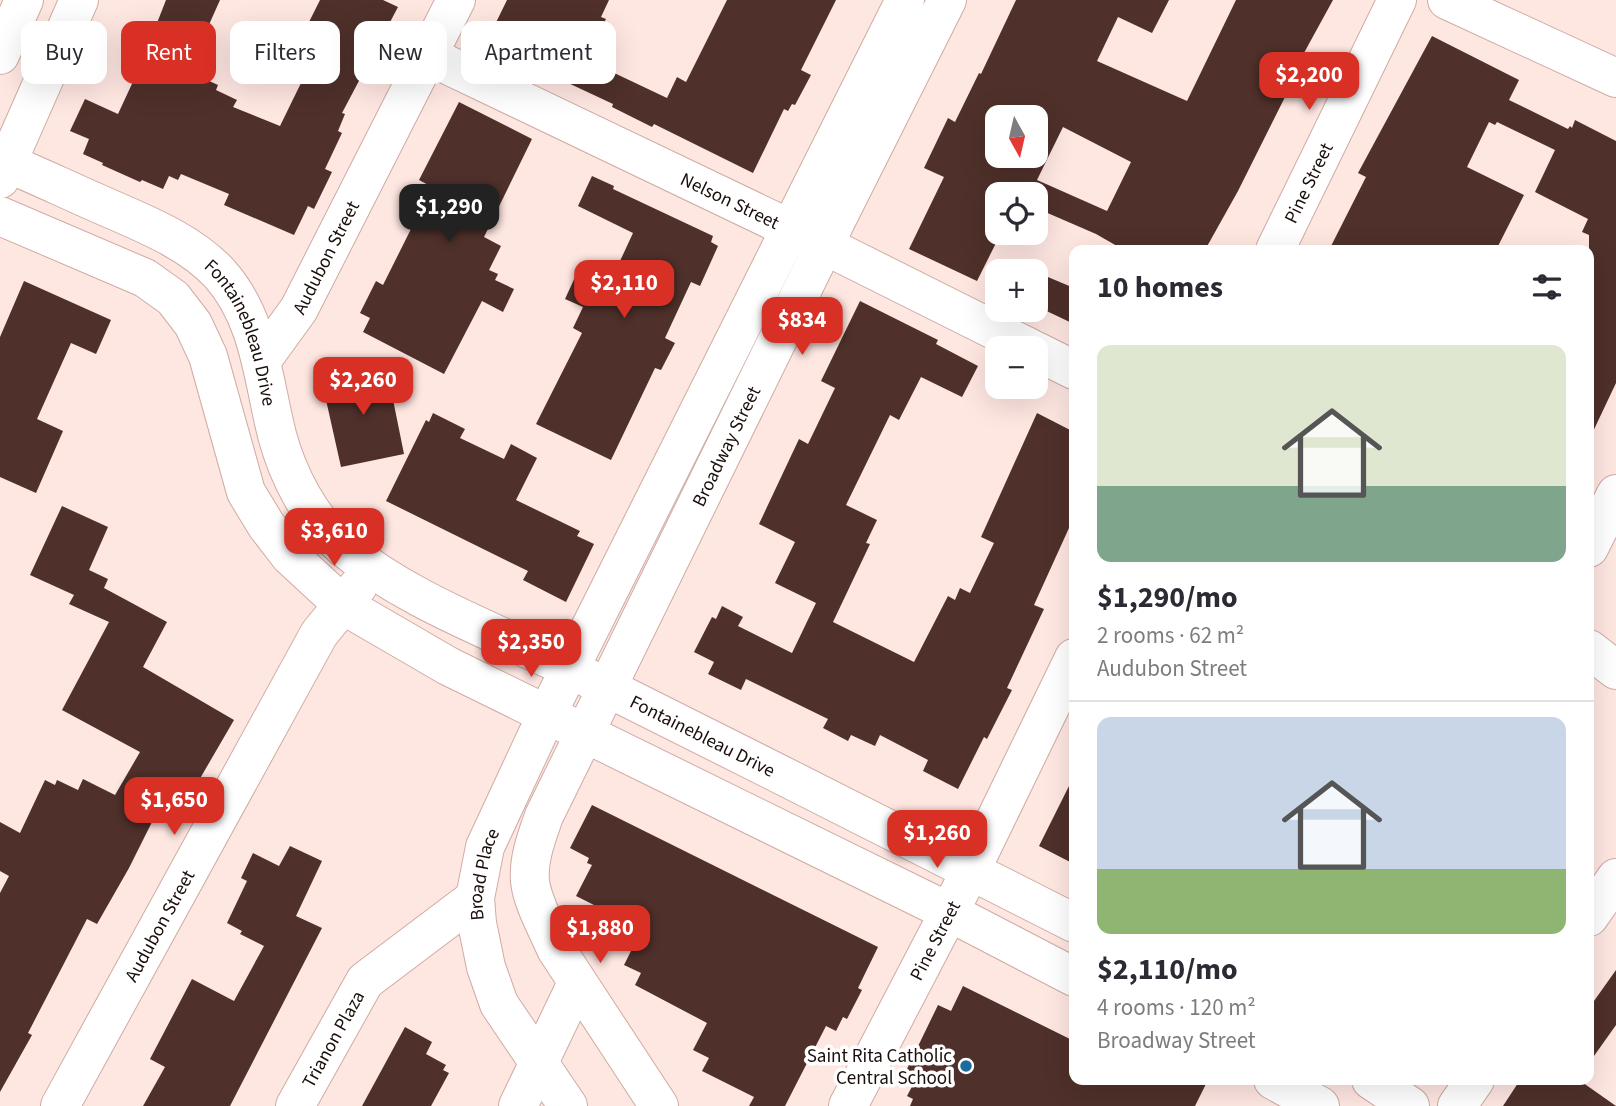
<!DOCTYPE html>
<html lang="en">
<head>
<meta charset="utf-8">
<style>
  body { margin:0; font-family:"Source Sans 3",sans-serif; background:#f2f2f3; color:#2b2b33; height:100vh; display:flex; flex-direction:column; font-size:26px; white-space:nowrap }
  * { box-sizing:border-box; margin:0 }
  p { font-size:23px; color:#7c7c81 }
  .icon { flex:none; width:38px; height:38px; fill:none; stroke:currentColor; stroke-width:2; stroke-linecap:round; stroke-linejoin:round }
  .map { position:relative; flex:1; overflow:hidden }
  .side { position:absolute; left:1069px; top:245px; width:525px; height:840px; display:flex; flex-direction:column; background:#fff; border-radius:14px; box-shadow:0 7px 28px #0002 }
  .side>* { flex:none }
  .top-card { position:absolute; left:21px; top:21px; width:665px; height:63px; display:flex; gap:14px }
  .needle { width:46px; rotate:172deg }
  .tools { position:absolute; left:985px; top:105px; display:grid; gap:14px }
  .tools a { display:grid; place-items:center; width:63px; height:63px; border-radius:14px; background:#fff; box-shadow:0 7px 28px #0002; font-size:35px }
  .price { position:absolute; translate:-50% -60px; padding:0 16px; border-radius:14px; background:#d93025; color:#fff; font-size:23px; line-height:46px; filter:drop-shadow(0 2px 4px #0008) }
  .price::after { content:''; position:absolute; left:50%; top:42px; width:21px; height:16px; margin-left:-10px; background:inherit; clip-path:polygon(0 0,100% 0,50% 100%) }
  .price.current { background:#222; color:#fff }
  ul { padding:0; list-style:none }
  li { display:grid; align-content:center; gap:14px; height:371px; padding:0 28px }
  li+li { border-top:2px solid #e1e1e2 }
  li span { display:grid; place-items:center; height:217px; border-radius:14px; color:#555 }
  li>.icon { margin-inline-start:auto }
  span .icon { width:126px; height:126px; fill:#fffc; stroke-width:1 }
  li b { font-size:30px }
  h2 { display:flex; justify-content:space-between; align-items:center; height:84px; padding:0 28px; font-size:30px }
  .chip { padding:0 24px; border-radius:14px; background:#fff; box-shadow:0 7px 28px #0002; font-size:24px; line-height:63px }
  .chip.current { background:#d93025; color:#fff }
  .map>svg:first-child { display:block }
</style>
</head>
<body>
<div class="map">
<svg width="1616" height="1106" viewBox="0 0 1616 1106">
  <rect width="100%" height="100%" fill="#fee6e1"/>
  <!-- building -->
  <g fill="#4f302a" fill-rule="evenodd">
    <path d="M 166,0 L 220,0 L 191,65 L 199,69 L 196,75 L 218,85 L 216,90 L 237,100 L 233,107 L 280,126 L 301,83 L 283,74 L 320,0 L 383,0 L 398,7 L 342,113 L 345,114 L 338,131 L 342,133 L 325,169 L 332,172 L 314,209 L 308,206 L 294,235 L 224,205 L 229,194 L 181,174 L 178,180 L 169,176 L 163,189 L 142,180 L 140,182 L 102,165 L 103,163 L 83,154 L 89,139 L 70,131 L 85,99 L 118,114 L 149,47 L 143,45 L 154,21 L 157,23 Z"/>
    <path d="M 507,0 L 609,0 L 601,17 L 606,19 L 604,23 L 609,25 L 591,62 L 667,98 L 677,77 L 686,82 L 727,0 L 836,0 L 801,70 L 811,75 L 795,105 L 792,104 L 788,111 L 784,109 L 753,173 L 654,124 L 652,127 L 612,107 L 613,104 L 566,82 L 565,84 L 485,45 Z"/>
    <path d="M 1016,0 L 1169,0 L 1152,33 L 1118,17 L 1097,61 L 1187,101 L 1236,0 L 1333,0 L 1299,62 L 1302,63 L 1238,191 L 1205,250 L 1124,250 L 1096,234 L 1036,208 L 1036,194 L 998,194 L 998,233 L 1001,233 L 977,281 L 909,249 L 944,177 L 924,168 L 948,118 L 955,122 L 979,73 L 981,74 ZM 998,117 L 1036,117 L 1036,156 L 998,156 ZM 1063,127 L 1131,162 L 1107,211 L 1037,180 Z"/>
    <path d="M 1432,36 L 1519,80 L 1509,100 L 1568,129 L 1570,126 L 1572,128 L 1575,120 L 1616,141 L 1616,383 L 1589,440 L 1589,235 L 1582,232 L 1588,219 L 1535,192 L 1555,150 L 1497,122 L 1495,125 L 1489,122 L 1467,167 L 1524,195 L 1496,250 L 1329,250 L 1366,177 L 1358,173 Z"/>
    <path d="M 459,102 L 532,139 L 484,237 L 501,246 L 489,270 L 498,274 L 495,280 L 514,289 L 503,312 L 482,301 L 444,374 L 363,332 L 370,318 L 360,313 L 376,281 L 383,285 L 432,187 L 419,180 Z"/>
    <path d="M 592,176 L 614,186 L 613,189 L 713,236 L 711,242 L 718,246 L 700,286 L 691,282 L 665,338 L 675,343 L 661,370 L 655,368 L 611,460 L 536,424 L 582,333 L 573,328 L 583,307 L 565,299 L 577,273 L 608,287 L 633,233 L 578,206 Z"/>
    <path d="M 1036,272 L 1074,288 L 1074,324 L 1036,306 Z"/>
    <path d="M 24,281 L 111,320 L 96,354 L 71,343 L 37,419 L 63,431 L 36,493 L 0,477 L 0,337 Z"/>
    <path d="M 860,301 L 938,340 L 936,344 L 978,366 L 962,397 L 921,377 L 899,420 L 890,415 L 846,505 L 877,520 L 866,543 L 870,544 L 833,622 L 914,662 L 948,596 L 955,600 L 960,588 L 970,593 L 994,543 L 981,537 L 1037,413 L 1074,432 L 1074,517 L 1034,605 L 1044,609 L 1007,688 L 1012,690 L 987,739 L 984,737 L 958,789 L 923,771 L 928,760 L 880,735 L 875,746 L 851,735 L 848,741 L 823,728 L 828,719 L 746,679 L 741,690 L 708,674 L 714,662 L 694,652 L 712,617 L 716,619 L 722,606 L 743,617 L 738,626 L 792,653 L 816,603 L 775,583 L 795,542 L 759,524 L 799,439 L 808,444 L 835,388 L 821,381 Z"/>
    <path d="M 386,365 L 404,454 L 341,467 L 322,382 L 350,376 L 350,373 Z"/>
    <path d="M 433,413 L 465,429 L 460,438 L 504,459 L 511,444 L 537,458 L 516,500 L 580,531 L 577,536 L 594,544 L 566,602 L 523,580 L 528,571 L 386,501 L 426,420 L 429,422 Z"/>
    <path d="M 62,506 L 108,527 L 89,570 L 108,579 L 104,588 L 167,622 L 143,667 L 234,720 L 191,794 L 189,793 L 186,797 L 168,790 L 129,868 L 97,924 L 87,919 L 28,1033 L 32,1035 L 0,1092 L 0,893 L 9,876 L 0,871 L 0,822 L 20,833 L 45,780 L 55,785 L 57,780 L 78,790 L 83,779 L 115,795 L 140,752 L 62,710 L 109,622 L 69,604 L 74,595 L 30,575 Z"/>
    <path d="M 1074,776 L 1074,864 L 1039,846 Z"/>
    <path d="M 592,805 L 878,947 L 858,988 L 862,990 L 847,1019 L 843,1017 L 836,1031 L 826,1026 L 785,1106 L 749,1106 L 754,1097 L 702,1071 L 709,1058 L 693,1050 L 707,1023 L 635,985 L 641,973 L 624,965 L 635,943 L 603,928 L 610,913 L 576,896 L 592,865 L 587,863 L 589,858 L 570,848 Z"/>
    <path d="M 290,846 L 322,861 L 296,916 L 322,928 L 230,1106 L 143,1106 L 165,1067 L 150,1059 L 192,979 L 234,1001 L 264,946 L 240,934 L 242,931 L 227,923 L 247,881 L 241,878 L 253,853 L 279,866 Z"/>
    <path d="M 1616,970 L 1616,1025 L 1589,1063 L 1589,1008 Z"/>
    <path d="M 963,986 L 1074,1041 L 1074,1080 L 1208,1080 L 1195,1106 L 910,1106 L 913,1099 L 907,1096 L 917,1077 L 906,1071 L 938,1005 L 951,1011 Z"/>
    <path d="M 405,1027 L 432,1042 L 426,1054 L 446,1065 L 443,1070 L 449,1073 L 431,1106 L 362,1106 Z"/>
    <path d="M 1520,1080 L 1579,1080 L 1616,1106 L 1503,1106 Z"/>
  </g>
  <g fill="none" stroke-linecap="round" stroke-linejoin="round">
    <!-- minor casing -->
    <g stroke="#cfaba3" stroke-width="40">
      <g id="minor">
        <path d="M 1447,0 L 1616,78"/>
        <path d="M 0,55 L 24,0"/>
        <path id="s1" d="M 429,56 L 824,245 L 1030,348"/>
        <path id="s2" d="M 0,160 C 32,173 63,188 95,202 C 137,221 188,239 220,274 C 260,319 263,380 277,435 C 288,476 310,519 343,547 C 408,601 492,630 568,668 C 737,752 906,838 1074,923"/>
        <path d="M 0,179 L 79,0"/>
        <path d="M 0,216 L 145,278 L 173,298 L 193,324 L 208,356 L 246,492 L 266,525 L 290,556 L 343,605 L 448,666 L 949,912 L 1074,977"/>
        <path id="s3" d="M 1275,250 L 1397,0"/>
        <path d="M 1036,351 L 1074,370"/>
        <path id="s4" d="M 262,360 L 299,309 L 456,0"/>
        <path d="M 1589,548 L 1616,494"/>
        <path d="M 1589,649 L 1616,670"/>
        <path d="M 1589,917 L 1616,878"/>
        <path d="M 1273,1080 L 1320,1106"/>
        <path d="M 1371,1080 L 1410,1106"/>
        <path id="s5" d="M 60,1106 L 319,634 L 358,586"/>
        <path id="s6" d="M 295,1106 L 365,981 L 475,898"/>
        <path d="M 518,1106 L 577,983"/>
        <path id="s7" d="M 568,1106 L 499,1004 L 486,967 L 477,923 L 475,898 L 485,847 L 546,716 L 905,0"/>
        <path id="s8" d="M 659,1106 L 556,949 C 548,930 532,902 530,881 C 528,859 537,836 544,816 L 837,219 L 947,0"/>
        <path id="s9" d="M 848,1106 L 971,870 L 1074,658"/>
        <path d="M 1457,1106 L 1475,1080"/>
      </g>
    </g>
    <!-- minor -->
    <use href="#minor" stroke="#fff" stroke-width="38"/>
  </g>
  <!-- markers -->
  <circle fill="#1d6b9e" stroke="#fff" stroke-width="2.5" cx="966" cy="1066" r="7"/>
  <g text-anchor="middle" stroke-width="7" stroke-linejoin="round" paint-order="stroke">
    <!-- street labels -->
    <g font-size="19" fill="#1a0e0b" stroke="#fff">
      <text dy="7" stroke="none"><textPath href="#s3" startOffset="75">Pine Street</textPath></text>
      <text dy="7" stroke="none"><textPath href="#s1" startOffset="334">Nelson Street</textPath></text>
      <text dy="7" stroke="none"><textPath href="#s4" startOffset="121">Audubon Street</textPath></text>
      <text dy="7" stroke="none"><textPath href="#s2" startOffset="312">Fontainebleau Drive</textPath></text>
      <text dy="7" stroke="none"><textPath href="#s8" startOffset="740">Broadway Street</textPath></text>
      <text dy="7" stroke="none"><textPath href="#s2" startOffset="961">Fontainebleau Drive</textPath></text>
      <text dy="7" stroke="none"><textPath href="#s7" startOffset="257">Broad Place</textPath></text>
      <text dy="7" stroke="none"><textPath href="#s5" startOffset="206">Audubon Street</textPath></text>
      <text dy="7" stroke="none"><textPath href="#s9" startOffset="187">Pine Street</textPath></text>
      <text dy="7" stroke="none"><textPath href="#s6" startOffset="77">Trianon Plaza</textPath></text>
    </g>
    <!-- poi labels -->
    <g font-size="19" fill="#1a0e0b" stroke="#fff" text-anchor="end">
      <text x="952" y="1062">Saint Rita Catholic<tspan x="952" dy="22">Central School</tspan></text>
    </g>
  </g>
</svg>
<div class="tools">
<a><svg class="needle" viewBox="-14 -14 28 28"><path d="M0-13l5 13h-10z" fill="#e53935"/><path d="M0 13l5-13h-10z" fill="#7c7c81"/></svg></a>
<a><svg class="icon" aria-label="locate" viewBox="0 0 24 24"><circle cx="12" cy="12" r="6"/><path d="M12 2v4M12 18v4M2 12h4M18 12h4"/></svg></a>
<a>+</a>
<a>−</a>
</div>
<b class="price" style="left:1309px;top:112px">$2,200</b>
<b class="price current" style="left:449px;top:244px">$1,290</b>
<b class="price" style="left:624px;top:320px">$2,110</b>
<b class="price" style="left:802px;top:357px">$834</b>
<b class="price" style="left:363px;top:417px">$2,260</b>
<b class="price" style="left:334px;top:568px">$3,610</b>
<b class="price" style="left:531px;top:679px">$2,350</b>
<b class="price" style="left:174px;top:837px">$1,650</b>
<b class="price" style="left:937px;top:870px">$1,260</b>
<b class="price" style="left:600px;top:965px">$1,880</b>
<div class="top-card">
<a class="chip">Buy</a>
<a class="chip current">Rent</a>
<a class="chip">Filters</a>
<a class="chip">New</a>
<a class="chip">Apartment</a>
</div>
<section class="side">
<h2>10 homes<svg class="icon" aria-label="filters" viewBox="0 0 24 24"><path d="M4 7h16M4 17h16"/><circle cx="9" cy="7" r="2"/><circle cx="15" cy="17" r="2"/></svg></h2>
<ul>
<li><span style="background:linear-gradient(#dfe7d0 65%,#7fa58c 0)"><svg class="icon" aria-label="home" viewBox="0 0 24 24"><path d="M3 11l9-7 9 7M6 9v11h12V9"/></svg></span><div><b>$1,290/mo</b><p>2 rooms · 62 m²</p><p>Audubon Street</p></div></li>
<li><span style="background:linear-gradient(#c9d6e8 70%,#8fb573 0)"><svg class="icon" aria-label="home" viewBox="0 0 24 24"><path d="M3 11l9-7 9 7M6 9v11h12V9"/></svg></span><div><b>$2,110/mo</b><p>4 rooms · 120 m²</p><p>Broadway Street</p></div></li>
</ul>
</section>
</div>
</body>
</html>
